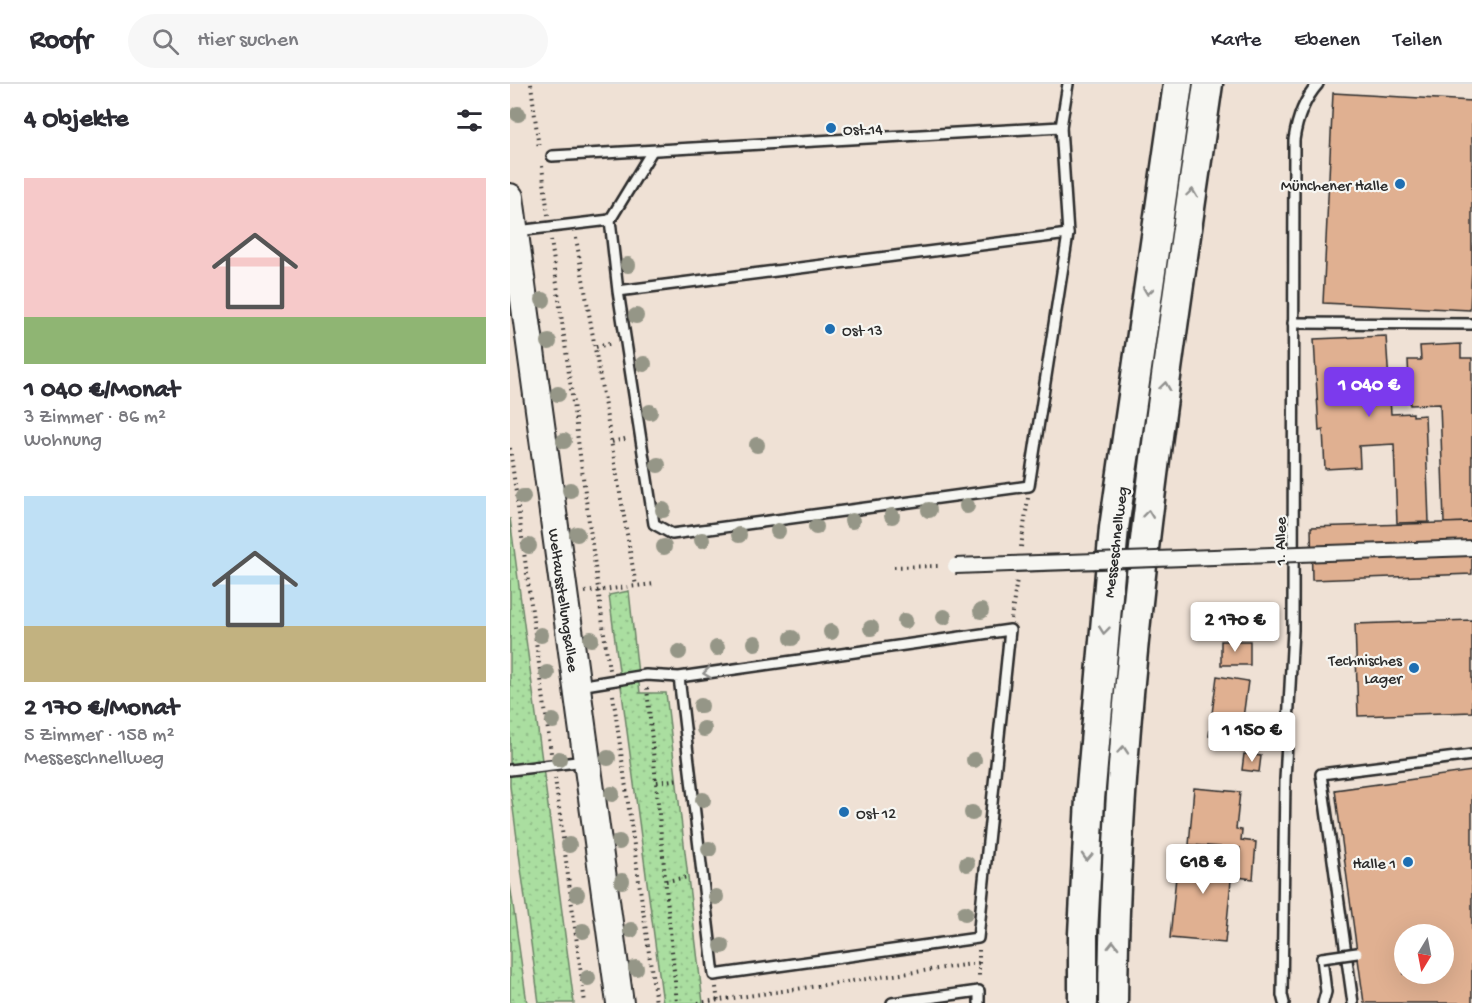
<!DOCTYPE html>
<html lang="de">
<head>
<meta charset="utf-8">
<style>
  body { margin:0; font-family:"Gochi Hand",sans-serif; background:#f7f7f7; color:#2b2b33; height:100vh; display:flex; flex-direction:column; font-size:22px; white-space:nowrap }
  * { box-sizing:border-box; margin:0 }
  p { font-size:20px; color:#7c7c81 }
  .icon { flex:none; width:33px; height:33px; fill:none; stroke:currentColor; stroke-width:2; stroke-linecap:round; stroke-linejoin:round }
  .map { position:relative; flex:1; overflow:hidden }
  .side { display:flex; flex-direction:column; background:#fff; width:510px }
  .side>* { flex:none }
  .needle { width:39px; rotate:190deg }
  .buttons { position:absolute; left:884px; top:840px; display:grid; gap:12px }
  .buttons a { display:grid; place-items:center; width:60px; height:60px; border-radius:50%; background:#fff; box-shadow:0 6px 24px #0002; font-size:30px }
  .price { position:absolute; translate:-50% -51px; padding:0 14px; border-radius:6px; background:#fff; color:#222; font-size:20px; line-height:39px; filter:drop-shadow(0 2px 3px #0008) }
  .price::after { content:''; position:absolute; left:50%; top:36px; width:18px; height:14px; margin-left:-9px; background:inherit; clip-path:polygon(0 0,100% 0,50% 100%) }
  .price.on { background:#7c3aed; color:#fff }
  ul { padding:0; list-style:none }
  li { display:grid; align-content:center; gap:12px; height:318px; padding:0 24px }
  li span { display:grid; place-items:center; height:186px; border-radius:0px; color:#555 }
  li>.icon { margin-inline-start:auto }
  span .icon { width:108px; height:108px; fill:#fffc; stroke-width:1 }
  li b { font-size:26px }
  h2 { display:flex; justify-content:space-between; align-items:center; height:72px; padding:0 24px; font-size:26px }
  header { display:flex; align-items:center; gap:36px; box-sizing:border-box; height:84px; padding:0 30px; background:#fff; border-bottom:2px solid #e1e1e2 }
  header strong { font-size:28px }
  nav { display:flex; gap:33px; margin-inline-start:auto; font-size:21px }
  .search { width:420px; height:54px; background:#f7f7f7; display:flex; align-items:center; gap:15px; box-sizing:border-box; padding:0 21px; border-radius:33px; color:#7c7c81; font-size:22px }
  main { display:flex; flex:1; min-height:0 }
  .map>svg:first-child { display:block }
</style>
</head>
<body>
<header>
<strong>Roofr</strong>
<div class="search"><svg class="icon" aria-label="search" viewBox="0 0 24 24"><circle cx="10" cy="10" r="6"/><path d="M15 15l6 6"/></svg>Hier suchen</div>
<nav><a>Karte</a><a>Ebenen</a><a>Teilen</a></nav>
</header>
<main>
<section class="side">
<h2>4 Objekte<svg class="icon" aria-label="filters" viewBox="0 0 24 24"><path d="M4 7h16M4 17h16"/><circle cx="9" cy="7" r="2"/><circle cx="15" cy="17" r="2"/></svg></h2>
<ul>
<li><span style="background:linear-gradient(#f6c9c9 75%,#8fb573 0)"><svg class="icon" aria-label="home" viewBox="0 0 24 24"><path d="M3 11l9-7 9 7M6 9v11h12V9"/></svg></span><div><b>1 040 €/Monat</b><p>3 Zimmer · 86 m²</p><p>Wohnung</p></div></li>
<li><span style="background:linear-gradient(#bfe0f5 70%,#c2b280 0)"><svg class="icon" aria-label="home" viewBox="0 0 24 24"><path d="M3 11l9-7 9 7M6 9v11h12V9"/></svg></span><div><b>2 170 €/Monat</b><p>5 Zimmer · 158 m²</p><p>Messeschnellweg</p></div></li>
</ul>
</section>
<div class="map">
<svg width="962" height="919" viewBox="0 0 962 919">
  <defs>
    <pattern id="grass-dots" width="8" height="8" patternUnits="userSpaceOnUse" patternTransform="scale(1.5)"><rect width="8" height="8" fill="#aadea0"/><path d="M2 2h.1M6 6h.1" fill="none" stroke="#92bf8a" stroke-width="1.8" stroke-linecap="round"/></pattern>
  </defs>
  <rect width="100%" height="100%" fill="#efe1d5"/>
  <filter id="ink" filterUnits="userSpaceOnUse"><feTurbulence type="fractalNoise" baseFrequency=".0167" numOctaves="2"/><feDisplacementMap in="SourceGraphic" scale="12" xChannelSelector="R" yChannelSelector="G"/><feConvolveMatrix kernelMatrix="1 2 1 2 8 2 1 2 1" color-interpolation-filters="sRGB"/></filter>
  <g filter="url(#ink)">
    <!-- grass -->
    <g fill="url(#grass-dots)" stroke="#6a8466" stroke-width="1.5">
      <path d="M 0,434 L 64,919 L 29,919 L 0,702 Z"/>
      <path d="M 119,507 L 130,609 L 156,609 L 193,919 L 153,919 L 99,511 Z"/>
      <path d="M 0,800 L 17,919 L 0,919 Z"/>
    </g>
    <!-- building -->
    <g fill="#e0b091" stroke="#2b2b2b" stroke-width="1.5" fill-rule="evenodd">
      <path d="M 823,9 L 962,17 L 962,183 L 960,226 L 813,219 Z"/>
      <path d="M 876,252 L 881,330 L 903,329 L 903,332 L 915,331 L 919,438 L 887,439 L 884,360 L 849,362 L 850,383 L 815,385 L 813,346 L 809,347 L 804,255 Z"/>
      <path d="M 951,260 L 951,274 L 962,274 L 962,438 L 934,439 L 930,320 L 900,321 L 898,276 L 911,276 L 910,262 Z"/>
      <path d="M 962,438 L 962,490 L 802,496 L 801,443 Z"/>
      <path d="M 962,536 L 962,628 L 848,632 L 845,540 Z"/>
      <rect x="711" y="557" width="29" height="24"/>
      <path d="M 707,592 L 738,597 L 730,656 L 699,652 Z"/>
      <path d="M 734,670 L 751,672 L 749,688 L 732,686 Z"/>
      <path d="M 962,687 L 962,919 L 854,919 L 825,706 ZM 894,850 L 933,850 L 933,890 L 894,890 Z"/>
      <path d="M 684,704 L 730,708 L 726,745 L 732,746 L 731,756 L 746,758 L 743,795 L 727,793 L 730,764 L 679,761 Z"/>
      <path d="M 680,761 L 724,765 L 715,859 L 660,854 L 668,772 L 679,773 Z"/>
    </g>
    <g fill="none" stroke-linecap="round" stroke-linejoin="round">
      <!-- service casing -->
      <g stroke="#2b2b2b" stroke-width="14">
        <g id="service">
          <path d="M 551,43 L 558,150"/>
          <path d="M 42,72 L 551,43 L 558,0"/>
          <path d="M 7,147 L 100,136"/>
          <path d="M 108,207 L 144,440 L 162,450 L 519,402 L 558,150 L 108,207 L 100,136 L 142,67"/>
          <path d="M 783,239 L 962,240"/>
          <path d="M 69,602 L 136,591 L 169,593 L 500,546 L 468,854 L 204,891 L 169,593"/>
          <path d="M 0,686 L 75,677"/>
          <path d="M 812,874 L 816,908 L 813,919"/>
          <path d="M 382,919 L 469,907 L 469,919"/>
          <path d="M 774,919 L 772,911 L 775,696 L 783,546 L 784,56 C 787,35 793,17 808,0"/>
          <path d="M 843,919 L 811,690 L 962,671"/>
        </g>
      </g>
      <!-- secondary casing -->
      <g stroke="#2b2b2b" stroke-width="30">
        <path id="secondary" d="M 0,113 L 110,919"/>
      </g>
      <!-- trunk casing -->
      <g stroke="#2b2b2b" stroke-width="33">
        <g id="trunk">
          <path d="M 573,919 L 573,850 L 580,715 L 604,444 L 668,0"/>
          <path d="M 603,919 C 605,610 654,305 698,0"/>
        </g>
      </g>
      <!-- path -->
      <g stroke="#2b2b2b" stroke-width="4" stroke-dasharray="1.5 4.5" stroke-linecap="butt">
        <path d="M 21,0 L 29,65"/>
        <path d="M 32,82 L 38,131"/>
        <path d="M 66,154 L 126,502"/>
        <path d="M 41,156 L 99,586"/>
        <path d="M 86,263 L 103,259"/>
        <path d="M 102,358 L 119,354"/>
        <path d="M 0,364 L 41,669"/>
        <path d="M 511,463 L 518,414"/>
        <path d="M 384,483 L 431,482"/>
        <path d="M 75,508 L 144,500"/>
        <path d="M 501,535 L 507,495"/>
        <path d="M 137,604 L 167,919"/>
        <path d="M 103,611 L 146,919"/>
        <path d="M 45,694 L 75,919"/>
        <path d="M 147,698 L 170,695"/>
        <path d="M 156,797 L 178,793"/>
        <path d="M 469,866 L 469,894"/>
        <path d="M 206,903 L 208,919"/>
        <path d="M 188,919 L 469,879"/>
      </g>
      <!-- service -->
      <use href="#service" stroke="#f6f6f2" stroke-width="9"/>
      <!-- secondary -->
      <use href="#secondary" stroke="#f6f6f2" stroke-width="26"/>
      <!-- trunk -->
      <use href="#trunk" stroke="#f6f6f2" stroke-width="28"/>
      <!-- service-bridge casing -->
      <g stroke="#2b2b2b" stroke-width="14" stroke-linecap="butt">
        <path id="service-bridge" d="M 812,874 L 847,869"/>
      </g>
      <!-- pedestrian-bridge casing -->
      <g stroke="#2b2b2b" stroke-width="18" stroke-linecap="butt">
        <path id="pedestrian-bridge" d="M 445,482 L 962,464"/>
      </g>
      <!-- service-bridge -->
      <use href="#service-bridge" stroke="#f6f6f2" stroke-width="9"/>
      <!-- pedestrian-bridge -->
      <use href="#pedestrian-bridge" stroke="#f6f6f2" stroke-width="14"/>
    </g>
    <!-- trees -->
    <g fill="#959687">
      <circle cx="8" cy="30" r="8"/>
      <circle cx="118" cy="181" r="8"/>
      <circle cx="33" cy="216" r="8"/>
      <circle cx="126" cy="232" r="8"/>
      <circle cx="39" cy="258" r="8"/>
      <circle cx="134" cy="280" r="8"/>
      <circle cx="48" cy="310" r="8"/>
      <circle cx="140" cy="328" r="8"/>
      <circle cx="54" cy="357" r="8"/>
      <circle cx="247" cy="361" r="8"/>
      <circle cx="148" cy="381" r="8"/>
      <circle cx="60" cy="406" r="8"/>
      <circle cx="13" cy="413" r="8"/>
      <circle cx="457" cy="422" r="8"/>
      <circle cx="153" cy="426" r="8"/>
      <circle cx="419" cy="426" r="8"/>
      <circle cx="382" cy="432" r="8"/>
      <circle cx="342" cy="437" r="8"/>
      <circle cx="306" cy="443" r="8"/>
      <circle cx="268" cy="447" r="8"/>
      <circle cx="67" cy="450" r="8"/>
      <circle cx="229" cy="451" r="8"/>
      <circle cx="192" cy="456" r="8"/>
      <circle cx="19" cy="462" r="8"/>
      <circle cx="154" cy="463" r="8"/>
      <circle cx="471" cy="527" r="8"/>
      <circle cx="434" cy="533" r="8"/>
      <circle cx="395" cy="537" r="8"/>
      <circle cx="361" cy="544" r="8"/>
      <circle cx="321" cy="548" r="8"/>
      <circle cx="31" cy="551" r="8"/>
      <circle cx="282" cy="554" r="8"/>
      <circle cx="81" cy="555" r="8"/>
      <circle cx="245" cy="559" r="8"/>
      <circle cx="207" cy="564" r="8"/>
      <circle cx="169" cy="568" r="8"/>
      <circle cx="37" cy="589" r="8"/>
      <circle cx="191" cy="622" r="8"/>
      <circle cx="43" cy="637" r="8"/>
      <circle cx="194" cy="645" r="8"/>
      <circle cx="98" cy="674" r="8"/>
      <circle cx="49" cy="675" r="8"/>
      <circle cx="464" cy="676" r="8"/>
      <circle cx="102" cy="710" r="8"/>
      <circle cx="193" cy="716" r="8"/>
      <circle cx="462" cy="729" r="8"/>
      <circle cx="109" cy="758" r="8"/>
      <circle cx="59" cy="761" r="8"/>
      <circle cx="199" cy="765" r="8"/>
      <circle cx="457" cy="780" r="8"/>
      <circle cx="112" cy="797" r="8"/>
      <circle cx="67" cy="810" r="8"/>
      <circle cx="206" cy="813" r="8"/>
      <circle cx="455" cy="829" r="8"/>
      <circle cx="121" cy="846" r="8"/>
      <circle cx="73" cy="847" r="8"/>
      <circle cx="212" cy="862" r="8"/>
      <circle cx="126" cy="884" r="8"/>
      <circle cx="78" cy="894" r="8"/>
    </g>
    <!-- one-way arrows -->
    <defs><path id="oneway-chevron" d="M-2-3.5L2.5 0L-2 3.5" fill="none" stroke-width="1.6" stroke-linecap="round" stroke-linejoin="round" transform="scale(1.5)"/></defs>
    <g stroke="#90908e">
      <use href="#oneway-chevron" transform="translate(682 109) rotate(-82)"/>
      <use href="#oneway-chevron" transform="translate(638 207) rotate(98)"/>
      <use href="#oneway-chevron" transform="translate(655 302) rotate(-82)"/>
      <use href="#oneway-chevron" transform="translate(638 430) rotate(-83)"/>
      <use href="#oneway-chevron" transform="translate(594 546) rotate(96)"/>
      <use href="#oneway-chevron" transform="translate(197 589) rotate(172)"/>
      <use href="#oneway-chevron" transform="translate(613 666) rotate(-85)"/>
      <use href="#oneway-chevron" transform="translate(577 773) rotate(93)"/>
      <use href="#oneway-chevron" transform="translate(603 861) rotate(-89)"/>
    </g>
  </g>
  <!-- markers -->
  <g fill="#1f6fb2" stroke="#f6f6f2" stroke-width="2">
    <circle cx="321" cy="44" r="6"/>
    <circle cx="890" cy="100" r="6"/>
    <circle cx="320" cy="245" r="6"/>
    <circle cx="904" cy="584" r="6"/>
    <circle cx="334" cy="728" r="6"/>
    <circle cx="898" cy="778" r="6"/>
  </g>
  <g text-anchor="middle" stroke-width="4.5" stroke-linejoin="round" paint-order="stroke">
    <!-- poi labels -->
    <g font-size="16" fill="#2b2b2b" stroke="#f6f6f2" text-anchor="start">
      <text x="333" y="50">Ost 14</text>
      <text x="878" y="106" text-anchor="end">Münchener Halle</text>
      <text x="332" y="251">Ost 13</text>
      <text x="892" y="581" text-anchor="end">Technisches<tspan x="892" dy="18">Lager</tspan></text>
      <text x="346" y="734">Ost 12</text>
      <text x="886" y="784" text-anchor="end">Halle 1</text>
    </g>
    <!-- street labels -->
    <g font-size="16" fill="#2b2b2b" stroke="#f6f6f2">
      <text transform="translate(769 457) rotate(-90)" y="6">1. Allee</text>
      <text transform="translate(604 458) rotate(-83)" y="6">Messeschnellweg</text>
      <text transform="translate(55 516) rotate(82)" y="6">Weltausstellungsallee</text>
    </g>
  </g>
</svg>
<div class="buttons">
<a><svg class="needle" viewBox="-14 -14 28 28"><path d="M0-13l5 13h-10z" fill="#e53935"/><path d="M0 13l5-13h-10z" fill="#7c7c81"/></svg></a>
</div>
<b class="price on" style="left:859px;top:334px">1 040 €</b>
<b class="price" style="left:725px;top:569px">2 170 €</b>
<b class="price" style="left:742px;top:679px">1 150 €</b>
<b class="price" style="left:693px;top:811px">618 €</b>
</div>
</main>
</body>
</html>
